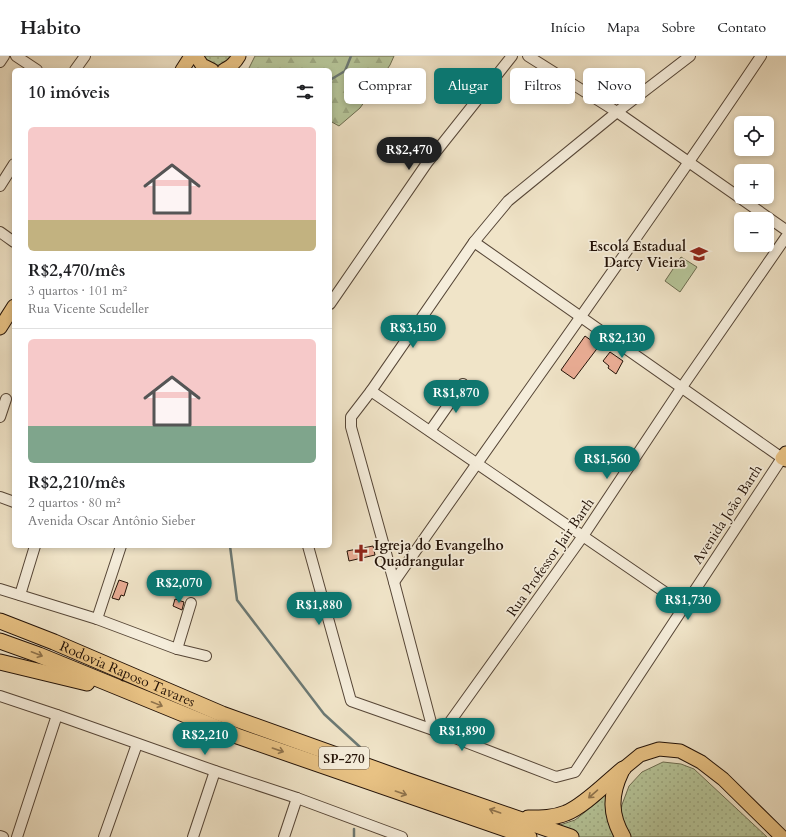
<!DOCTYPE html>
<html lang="pt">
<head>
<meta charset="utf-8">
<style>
  body { margin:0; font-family:Cardo,serif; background:#f2f2f2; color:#202124; height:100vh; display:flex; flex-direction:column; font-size:15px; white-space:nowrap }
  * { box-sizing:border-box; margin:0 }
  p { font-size:13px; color:#757577 }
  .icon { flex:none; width:22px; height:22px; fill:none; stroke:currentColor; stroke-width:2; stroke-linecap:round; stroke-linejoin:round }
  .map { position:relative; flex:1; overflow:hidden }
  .drawer { position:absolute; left:12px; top:12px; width:320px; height:480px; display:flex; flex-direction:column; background:#fff; border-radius:6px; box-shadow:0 2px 6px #0003 }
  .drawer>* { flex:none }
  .guide { position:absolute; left:344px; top:12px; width:380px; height:36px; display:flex; gap:8px }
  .fabs { position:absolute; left:734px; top:60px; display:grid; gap:8px }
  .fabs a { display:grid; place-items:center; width:40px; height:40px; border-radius:6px; background:#fff; box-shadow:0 2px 6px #0003; font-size:20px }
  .price { position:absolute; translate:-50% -34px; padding:0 9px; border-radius:14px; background:#0f766e; color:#fff; font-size:13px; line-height:26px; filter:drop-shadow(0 1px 2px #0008) }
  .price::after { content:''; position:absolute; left:50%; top:24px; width:12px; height:9px; margin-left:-6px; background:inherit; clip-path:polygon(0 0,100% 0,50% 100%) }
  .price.on { background:#222; color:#fff }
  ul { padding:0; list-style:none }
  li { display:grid; align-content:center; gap:8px; height:212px; padding:0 16px }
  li+li { border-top:1px solid #e0e0e0 }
  li span { display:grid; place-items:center; height:124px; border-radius:6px; color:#555 }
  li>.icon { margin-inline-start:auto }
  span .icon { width:72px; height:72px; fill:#fffc; stroke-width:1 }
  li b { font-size:17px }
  h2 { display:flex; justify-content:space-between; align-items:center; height:48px; padding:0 16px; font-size:17px }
  .chip { padding:0 14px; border-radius:6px; background:#fff; box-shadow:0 2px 6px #0003; font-size:14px; line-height:36px }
  .chip.on { background:#0f766e; color:#fff }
  header { display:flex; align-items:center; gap:24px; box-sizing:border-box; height:56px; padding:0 20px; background:#fff; border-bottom:1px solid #e0e0e0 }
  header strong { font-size:19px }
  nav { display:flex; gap:22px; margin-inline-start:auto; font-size:14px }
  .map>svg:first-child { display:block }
</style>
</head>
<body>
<header>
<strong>Habito</strong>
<nav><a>Início</a><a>Mapa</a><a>Sobre</a><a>Contato</a></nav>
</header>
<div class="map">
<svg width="786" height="781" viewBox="0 0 786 781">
  <defs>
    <pattern id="grass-dots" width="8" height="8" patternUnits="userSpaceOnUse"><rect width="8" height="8" fill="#b6c599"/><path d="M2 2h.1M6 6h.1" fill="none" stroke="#9ca882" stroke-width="1.8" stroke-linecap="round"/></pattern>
    <pattern id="forest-firs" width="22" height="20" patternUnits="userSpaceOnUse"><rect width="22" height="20" fill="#b6c599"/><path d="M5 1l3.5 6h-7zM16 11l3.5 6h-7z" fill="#9ca882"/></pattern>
  </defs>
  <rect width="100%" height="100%" fill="#f0e4c8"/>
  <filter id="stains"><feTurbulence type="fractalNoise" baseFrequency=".005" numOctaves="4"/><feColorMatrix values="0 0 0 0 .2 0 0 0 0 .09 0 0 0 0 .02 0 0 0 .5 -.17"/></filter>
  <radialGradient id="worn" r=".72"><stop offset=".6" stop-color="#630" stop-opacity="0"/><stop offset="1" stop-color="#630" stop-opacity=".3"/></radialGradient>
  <!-- grass -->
  <g fill="url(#grass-dots)" stroke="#6c6c50">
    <path d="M 204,0 L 234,0 C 223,9 214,15 204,0 Z"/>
    <path d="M 663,706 L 681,708 L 694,713 L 767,781 L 629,781 L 620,754 L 629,730 L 642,716 Z"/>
    <path d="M 612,732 L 615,781 L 573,781 L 557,770 L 575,764 L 600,744 Z"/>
  </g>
  <!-- forest -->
  <path fill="url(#forest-firs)" stroke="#6c6c50" d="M 255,0 L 394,0 L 390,9 L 360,52 L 339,70 L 330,65 L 330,14 L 248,14 Z"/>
  <!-- park -->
  <path fill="#b6c599" stroke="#6c6c50" d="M 681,201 L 697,211 L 680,236 L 665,225 Z"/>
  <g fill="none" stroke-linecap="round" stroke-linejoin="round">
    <!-- stream -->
    <g stroke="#6c7974" stroke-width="2.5">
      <path d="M 330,24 L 345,15 L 351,0"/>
      <path d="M 230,490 L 237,544 L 324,658 L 360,691"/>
      <path d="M 354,781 L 354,773"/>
    </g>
  </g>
  <!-- building -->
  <g fill="#eaad95" stroke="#231207">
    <path d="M 585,280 L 599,290 L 574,323 L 561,314 Z"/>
    <path d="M 610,296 L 623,305 L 616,318 L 608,312 L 609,310 L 603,305 Z"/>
    <path d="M 373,490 L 375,499 L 349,505 L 347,495 Z"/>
    <path d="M 119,524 L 128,527 L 124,540 L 121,539 L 119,544 L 112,542 Z"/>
    <path d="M 175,543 L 184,546 L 182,554 L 173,550 Z"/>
  </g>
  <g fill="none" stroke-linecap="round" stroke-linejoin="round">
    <!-- minor casing -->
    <g stroke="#564637" stroke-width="12">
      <g id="minor">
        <path d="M 16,0 L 37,14"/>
        <path d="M 528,0 L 617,56 L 786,174"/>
        <path d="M 0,6 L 4,0"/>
        <path d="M 75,14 L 85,0"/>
        <path d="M 0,130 L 14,108"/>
        <path d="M 0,176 L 14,186"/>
        <path d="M 330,248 L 427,107 L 512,0"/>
        <path d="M 371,335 L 685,550"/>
        <path d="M 0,361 L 6,343"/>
        <path d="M 430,375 L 463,328"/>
        <path d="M 0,441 L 14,446"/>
        <path d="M 308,490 L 351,645 L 442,677 L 556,721 L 575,716 L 782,402 L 474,186"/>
        <path d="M 394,526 C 516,350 642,178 761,0"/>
        <path d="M 0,533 L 97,563 L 177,593 L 206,600"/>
        <path d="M 20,539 L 35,490"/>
        <path d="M 97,563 L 121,490"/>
        <path d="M 177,593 L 191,547"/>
        <path d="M 0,640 L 57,659 L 215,715 L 297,742 L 402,781"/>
        <path d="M 433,674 L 394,526 L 351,371 L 351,361 L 371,335 L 474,186 L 508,145 L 617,56 L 690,0"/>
        <path d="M 442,677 L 583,480 L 682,331 L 786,181"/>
        <path d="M 0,780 L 3,781"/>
        <path d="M 17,781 L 57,659"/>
        <path d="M 104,781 L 137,688"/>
        <path d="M 193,781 L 215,715"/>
        <path d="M 284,781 L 297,742"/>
      </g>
    </g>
    <!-- major casing -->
    <g stroke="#231207" stroke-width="15">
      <g id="major">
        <path d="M 196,0 L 202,9 L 212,14"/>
        <path d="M 182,14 L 191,0"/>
        <path d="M 224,14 C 231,11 235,7 239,0"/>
        <path d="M 0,272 L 14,250"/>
        <path d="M 786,397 L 782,402 L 786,404"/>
        <path d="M 623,713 L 640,699 L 659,693 L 680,695 L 701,706 L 723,723 L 782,781"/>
      </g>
    </g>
    <!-- highway casing -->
    <g stroke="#231207" stroke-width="17">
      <g id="highway">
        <path id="s1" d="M 0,565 L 54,586 L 222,658 L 406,724 L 571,781"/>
        <path d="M 0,585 L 39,599 L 237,680 L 529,781"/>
        <path d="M 0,606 L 87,627"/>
        <path d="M 621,716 C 610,739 610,759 623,781"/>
        <path d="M 528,762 C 541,762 554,762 566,757 C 584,750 607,726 623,713"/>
      </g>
    </g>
    <!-- minor -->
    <use href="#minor" stroke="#f5eddb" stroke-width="10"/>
    <!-- major -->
    <use href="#major" stroke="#e8c284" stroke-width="13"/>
    <!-- highway -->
    <use href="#highway" stroke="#e8c284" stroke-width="15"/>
  </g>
  <!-- one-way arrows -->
  <defs><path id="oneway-shaft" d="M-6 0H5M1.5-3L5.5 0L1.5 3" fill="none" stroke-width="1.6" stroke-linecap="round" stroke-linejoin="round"/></defs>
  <g stroke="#8f734c">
    <use href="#oneway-shaft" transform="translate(37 598) rotate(21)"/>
    <use href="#oneway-shaft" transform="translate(157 648) rotate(22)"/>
    <use href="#oneway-shaft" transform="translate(278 694) rotate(19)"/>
    <use href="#oneway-shaft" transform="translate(401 737) rotate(19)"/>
    <use href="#oneway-shaft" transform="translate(593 738) rotate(139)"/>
    <use href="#oneway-shaft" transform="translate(495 755) rotate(-161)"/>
  </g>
  <!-- icons -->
  <defs>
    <g id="school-bare" transform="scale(1.38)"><path d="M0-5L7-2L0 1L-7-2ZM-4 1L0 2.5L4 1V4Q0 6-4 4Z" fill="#8f2418" stroke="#f5eddb" stroke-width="2.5" paint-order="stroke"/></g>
    <g id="church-bare" transform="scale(1.38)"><path d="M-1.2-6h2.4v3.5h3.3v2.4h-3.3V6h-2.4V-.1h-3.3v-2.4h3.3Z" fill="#8f2418" stroke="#f5eddb" stroke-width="2.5" paint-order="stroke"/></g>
  </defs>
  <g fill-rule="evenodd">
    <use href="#school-bare" x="699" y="198"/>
    <use href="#church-bare" x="361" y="497"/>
  </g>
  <g text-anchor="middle" stroke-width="3.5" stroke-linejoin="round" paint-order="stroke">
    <!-- shield labels -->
    <rect fill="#f5eddb" stroke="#625447" stroke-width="1" x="319" y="691" width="50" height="22" rx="3"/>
    <g font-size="13" font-weight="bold" fill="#231207">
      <text x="344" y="707">SP-270</text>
    </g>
    <!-- poi labels -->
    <g font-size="14" font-weight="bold" fill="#231207" stroke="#f5eddb" text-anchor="end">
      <text x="686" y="195">Escola Estadual<tspan x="686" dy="16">Darcy Vieira</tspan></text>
      <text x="374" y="494" text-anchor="start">Igreja do Evangelho<tspan x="374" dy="16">Quadrangular</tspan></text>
    </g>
    <!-- street labels -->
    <g font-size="14" fill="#231207" stroke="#f5eddb">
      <text transform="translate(727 458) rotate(-57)" y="5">Avenida João Barth</text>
      <text transform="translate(550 501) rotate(-55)" y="5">Rua Professor Jair Barth</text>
      <text dy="5" stroke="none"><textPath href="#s1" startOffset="138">Rodovia Raposo Tavares</textPath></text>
    </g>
  </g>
  <rect width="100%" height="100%" filter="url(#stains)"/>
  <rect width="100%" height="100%" fill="url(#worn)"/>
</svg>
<div class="fabs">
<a><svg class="icon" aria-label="locate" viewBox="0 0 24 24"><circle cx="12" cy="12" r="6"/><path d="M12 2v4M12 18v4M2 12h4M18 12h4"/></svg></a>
<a>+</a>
<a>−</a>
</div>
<b class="price on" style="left:409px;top:115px">R$2,470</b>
<b class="price" style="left:413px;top:293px">R$3,150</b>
<b class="price" style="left:622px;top:303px">R$2,130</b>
<b class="price" style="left:456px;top:358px">R$1,870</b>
<b class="price" style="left:607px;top:424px">R$1,560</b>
<b class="price" style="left:179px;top:548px">R$2,070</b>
<b class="price" style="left:688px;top:565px">R$1,730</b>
<b class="price" style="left:319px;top:570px">R$1,880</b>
<b class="price" style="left:462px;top:696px">R$1,890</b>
<b class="price" style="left:205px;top:700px">R$2,210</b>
<div class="guide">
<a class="chip">Comprar</a>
<a class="chip on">Alugar</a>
<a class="chip">Filtros</a>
<a class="chip">Novo</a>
</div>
<section class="drawer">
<h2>10 imóveis<svg class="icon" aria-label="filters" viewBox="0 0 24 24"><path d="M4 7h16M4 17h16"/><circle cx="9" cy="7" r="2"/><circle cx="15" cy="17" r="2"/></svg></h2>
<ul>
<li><span style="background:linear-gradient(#f6c9c9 75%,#c2b280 0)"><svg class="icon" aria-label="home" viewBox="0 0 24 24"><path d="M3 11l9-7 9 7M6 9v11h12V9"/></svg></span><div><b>R$2,470/mês</b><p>3 quartos · 101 m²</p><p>Rua Vicente Scudeller</p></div></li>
<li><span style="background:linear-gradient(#f6c9c9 70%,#7fa58c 0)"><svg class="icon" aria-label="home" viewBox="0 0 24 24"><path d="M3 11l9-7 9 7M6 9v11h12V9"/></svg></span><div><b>R$2,210/mês</b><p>2 quartos · 80 m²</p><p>Avenida Oscar Antônio Sieber</p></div></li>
</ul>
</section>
</div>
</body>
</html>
